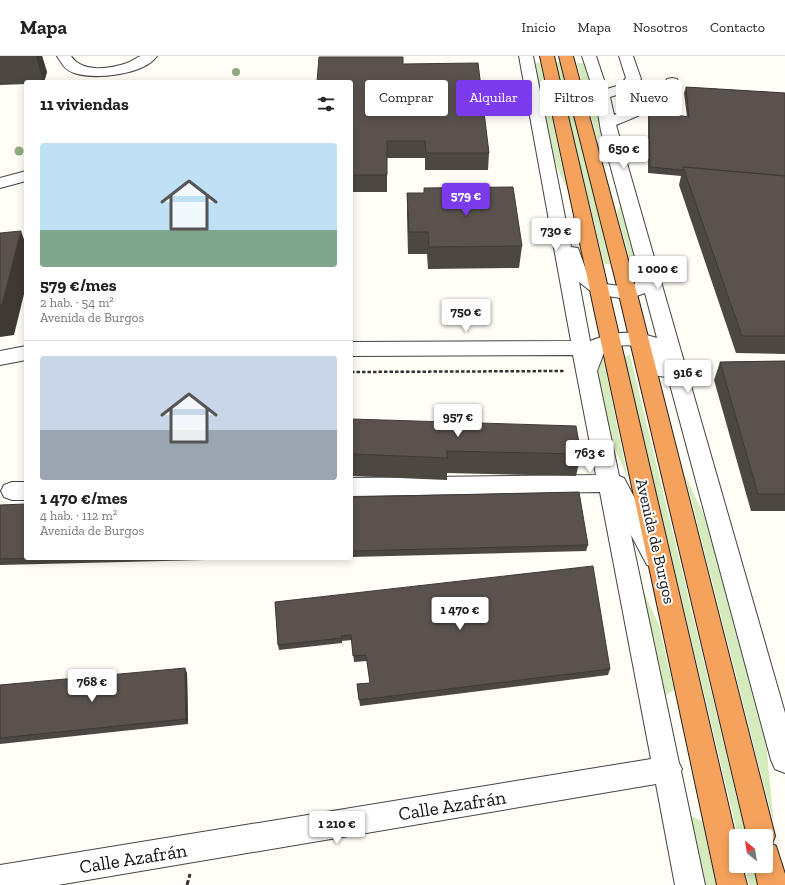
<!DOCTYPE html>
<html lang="es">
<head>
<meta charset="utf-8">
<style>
  body { margin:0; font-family:"Zilla Slab",serif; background:#f2f2f2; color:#222; height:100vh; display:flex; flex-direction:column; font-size:15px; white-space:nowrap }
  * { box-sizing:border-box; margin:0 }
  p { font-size:13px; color:#767676 }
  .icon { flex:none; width:22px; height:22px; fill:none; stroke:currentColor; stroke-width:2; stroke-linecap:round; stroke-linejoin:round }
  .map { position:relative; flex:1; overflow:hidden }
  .details { position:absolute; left:24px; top:24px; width:329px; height:480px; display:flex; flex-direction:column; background:#fff; border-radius:4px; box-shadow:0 2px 10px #0003 }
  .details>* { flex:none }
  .hud { position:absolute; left:365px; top:24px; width:360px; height:36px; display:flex; gap:8px }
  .needle { width:26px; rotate:330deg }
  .fabs { position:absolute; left:729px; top:773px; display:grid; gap:8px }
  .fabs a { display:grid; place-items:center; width:44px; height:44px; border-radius:4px; background:#fff; box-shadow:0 2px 10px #0003; font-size:20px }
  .price { position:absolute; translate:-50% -34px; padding:0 9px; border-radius:4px; background:#fff; color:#222; font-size:13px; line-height:26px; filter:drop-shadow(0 1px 2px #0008) }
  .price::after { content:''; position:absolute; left:50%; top:24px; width:12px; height:9px; margin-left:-6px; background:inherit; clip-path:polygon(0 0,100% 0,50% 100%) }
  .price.active { background:#7c3aed; color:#fff }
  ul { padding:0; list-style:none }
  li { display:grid; align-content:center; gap:8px; height:212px; padding:0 16px }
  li+li { border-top:1px solid #e0e0e0 }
  li span { display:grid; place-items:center; height:124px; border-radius:4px; color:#555 }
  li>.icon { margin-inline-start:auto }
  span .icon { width:72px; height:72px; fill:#fffc; stroke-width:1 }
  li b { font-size:17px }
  h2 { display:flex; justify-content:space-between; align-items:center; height:48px; padding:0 16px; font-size:17px }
  .chip { padding:0 14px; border-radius:4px; background:#fff; box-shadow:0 2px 10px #0003; font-size:14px; line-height:36px }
  .chip.active { background:#7c3aed; color:#fff }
  header { display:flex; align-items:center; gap:24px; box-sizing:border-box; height:56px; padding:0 20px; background:#fff; border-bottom:1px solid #e0e0e0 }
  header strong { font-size:19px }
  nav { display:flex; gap:22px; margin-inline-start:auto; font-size:14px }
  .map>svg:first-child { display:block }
</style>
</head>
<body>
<header>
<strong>Mapa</strong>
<nav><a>Inicio</a><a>Mapa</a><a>Nosotros</a><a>Contacto</a></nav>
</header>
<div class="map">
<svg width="785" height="829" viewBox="0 0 785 829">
  <rect width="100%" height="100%" fill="#fffdf5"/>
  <!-- green -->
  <g fill="#d5ebbd">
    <path d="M 555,6 L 562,6 L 610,208 L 604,208 Z"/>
    <path d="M 533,7 L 540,7 L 567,133 L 552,100 Z"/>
    <path d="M 577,7 L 586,7 L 599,61 L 601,80 L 597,83 Z"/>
    <path d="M 622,145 L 637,191 L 632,212 L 617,157 Z"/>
    <path d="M 602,296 L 628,423 L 604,367 L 596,321 Z"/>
    <path d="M 630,299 L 746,780 L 738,780 L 624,301 Z"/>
    <path d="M 685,419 L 711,474 L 764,665 L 774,769 Z"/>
    <path d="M 638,524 L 659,569 L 674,634 L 662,642 Z"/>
    <path d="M 687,758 L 702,765 L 716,829 L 700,829 Z"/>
    <path d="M 745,810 L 754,810 L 758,829 L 749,829 Z"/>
  </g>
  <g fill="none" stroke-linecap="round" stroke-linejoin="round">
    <!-- minor casing -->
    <g stroke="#444" stroke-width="2">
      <g id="minor">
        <path d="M 57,0 L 71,0 C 82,17 110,13 127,7 C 132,5 137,1 141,0 C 146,0 152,0 157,0 C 144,19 95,24 74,17 C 65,14 62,8 57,0 Z"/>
        <path d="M 519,0 L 533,0 L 571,191 L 578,192 L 586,214 L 605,228 L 627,231 L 635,228 L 636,205 L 601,75 L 595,39 L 582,0 L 596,0 L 607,33 L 620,29 L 626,22 L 619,0 L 633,0 L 641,23 L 630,35 L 610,41 L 614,59 L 645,45 L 665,31 L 665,26 L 667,23 L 672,22 L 677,23 C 690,41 628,64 616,69 L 785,657 L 785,717 L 775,713 L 771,704 L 668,321 L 658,320 L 647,293 C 632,288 620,288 605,294 L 597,315 L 619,420 L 624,422 L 667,502 L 663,509 L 655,512 L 647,509 L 631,479 L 679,707 L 682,713 L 681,715 L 705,829 L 675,829 L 656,728 L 58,829 L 0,829 L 0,809 L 651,703 L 600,436 L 351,440 L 351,422 L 596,419 L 573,299 L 351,300 L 351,286 L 571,285 ZM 579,226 L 593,237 L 600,239 L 628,243 L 645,237 L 657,282 C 633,274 614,275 590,285 Z"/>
        <path d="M 26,115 L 26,125 L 0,132 L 0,122 Z"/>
        <path d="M 26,290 L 26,304 L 0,309 L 0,295 Z"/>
        <path d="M 12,426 L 26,426 L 26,444 L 12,444 L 4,441 L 1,435 L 4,429 Z"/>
      </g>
    </g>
    <!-- highway casing -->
    <g stroke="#222" stroke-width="2">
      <g id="highway">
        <path d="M 540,0 L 554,0 L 736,782 L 736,810 L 742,810 L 747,829 L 717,829 Z"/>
        <path d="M 559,0 L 573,0 L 634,226 L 775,780 L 772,788 L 776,790 L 785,818 L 785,829 L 758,829 L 754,810 L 766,810 L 766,780 L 747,780 L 616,226 Z"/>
      </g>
    </g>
    <!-- path-far1 -->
    <path stroke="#333" stroke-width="2.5" stroke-dasharray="3.5 2" stroke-linecap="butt" d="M 351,316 L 564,315"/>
    <!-- path -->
    <path stroke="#333" stroke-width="3" stroke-dasharray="5 2.5" stroke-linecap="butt" d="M 187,829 L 190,818"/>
    <!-- minor -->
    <use href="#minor" fill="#fff" fill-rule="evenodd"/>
    <!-- highway -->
    <use href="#highway" fill="#f5a25d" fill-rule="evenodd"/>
  </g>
  <!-- trees -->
  <g fill="#8dad7f">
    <circle cx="236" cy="16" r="4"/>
    <circle cx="19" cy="95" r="4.5"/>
  </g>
  <!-- wall -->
  <g fill="#4d4742">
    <path d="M 0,0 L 42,0 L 47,16 L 44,26 L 26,26 L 26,28 L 0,29 Z"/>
    <path d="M 403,8 L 489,97 L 488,114 L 425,114 L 425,102 L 387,102 L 387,136 L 351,136 L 351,26 Z"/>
    <path d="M 686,31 L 785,37 L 785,298 L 736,297 L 679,129 L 681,120 L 648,117 L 648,61 L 649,55 L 687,61 L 684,37 Z"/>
    <path d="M 424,132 L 522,190 L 519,212 L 428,213 L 427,198 L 408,198 L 407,159 L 407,137 L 424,137 Z"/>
    <path d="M 785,305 L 785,455 L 751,455 L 714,324 L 720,306 Z"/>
    <path d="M 351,363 L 581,398 L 576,420 L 447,417 L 447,424 L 351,420 Z"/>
    <path d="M 351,441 L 588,489 L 586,495 L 351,501 Z"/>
    <path d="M 0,449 L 26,502 L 290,502 L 0,509 Z"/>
    <path d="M 275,546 L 610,613 L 608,619 L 360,650 L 357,628 L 370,627 L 367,605 L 354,606 L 352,584 L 342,585 L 342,587 L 279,594 L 278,589 Z"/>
    <path d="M 187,617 L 188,668 L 0,688 L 0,629 Z"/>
  </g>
  <!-- shaded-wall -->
  <g fill="#3f3936">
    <path d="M 36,0 L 42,0 L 47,16 L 44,26 L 43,26 Z"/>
    <path d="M 21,175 L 26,189 L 26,230 L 14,279 L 0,281 L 0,249 Z"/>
    <path d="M 185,612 L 187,617 L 188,668 L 186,663 Z"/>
  </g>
  <!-- building -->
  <g fill="#5a524d" stroke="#3f3936">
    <path d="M 319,1 L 403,1 L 403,8 L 478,7 L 489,97 L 426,97 L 425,85 L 387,85 L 387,119 L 351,119 L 351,26 L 317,26 Z"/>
    <path d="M 686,31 L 785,37 L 785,120 L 683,111 L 683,114 L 650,111 L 649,55 L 689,61 Z"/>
    <path d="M 683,111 L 785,120 L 785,280 L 742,280 Z"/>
    <path d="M 513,131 L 522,190 L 429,191 L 428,176 L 409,176 L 407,137 L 424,137 L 424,132 Z"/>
    <path d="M 21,175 L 2,249 L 0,249 L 0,177 Z"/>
    <path d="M 785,305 L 785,438 L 758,438 L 720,306 Z"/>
    <path d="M 351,363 L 576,370 L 581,398 L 446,395 L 448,402 L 351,398 Z"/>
    <path d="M 579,436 L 588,489 L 351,495 L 351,441 Z"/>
    <path d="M 26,448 L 26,502 L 52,502 L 0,503 L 0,449 Z"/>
    <path d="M 593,510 L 610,613 L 359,644 L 357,628 L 370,627 L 366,599 L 353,600 L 351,579 L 341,580 L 342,582 L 278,589 L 275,546 Z"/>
    <path d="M 185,612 L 186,663 L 0,682 L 0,629 Z"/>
  </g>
  <g text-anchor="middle" stroke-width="4" stroke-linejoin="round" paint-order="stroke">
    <!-- street labels -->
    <g font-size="16" fill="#111" stroke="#fff">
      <text transform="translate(656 485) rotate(77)" y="6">Avenida de Burgos</text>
    </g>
    <!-- near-street labels -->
    <g font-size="19" fill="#111" stroke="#fff">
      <text transform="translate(452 749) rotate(-9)" y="7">Calle Azafrán</text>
      <text transform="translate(133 802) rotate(-9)" y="7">Calle Azafrán</text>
    </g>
  </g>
</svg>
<div class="fabs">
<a><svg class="needle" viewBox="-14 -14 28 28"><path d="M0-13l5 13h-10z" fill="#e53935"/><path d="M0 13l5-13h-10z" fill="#767676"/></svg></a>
</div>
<b class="price" style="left:624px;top:114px">650 €</b>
<b class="price active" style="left:466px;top:161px">579 €</b>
<b class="price" style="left:556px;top:196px">730 €</b>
<b class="price" style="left:658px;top:234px">1 000 €</b>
<b class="price" style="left:466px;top:277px">750 €</b>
<b class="price" style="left:688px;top:338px">916 €</b>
<b class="price" style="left:458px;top:382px">957 €</b>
<b class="price" style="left:590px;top:418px">763 €</b>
<b class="price" style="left:460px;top:575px">1 470 €</b>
<b class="price" style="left:92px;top:647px">768 €</b>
<b class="price" style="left:337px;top:789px">1 210 €</b>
<div class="hud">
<a class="chip">Comprar</a>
<a class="chip active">Alquilar</a>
<a class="chip">Filtros</a>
<a class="chip">Nuevo</a>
</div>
<section class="details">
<h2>11 viviendas<svg class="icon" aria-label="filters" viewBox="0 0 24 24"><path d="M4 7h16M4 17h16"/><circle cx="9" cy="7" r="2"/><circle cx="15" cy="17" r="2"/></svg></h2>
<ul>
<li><span style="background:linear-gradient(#bfe0f5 70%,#7fa58c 0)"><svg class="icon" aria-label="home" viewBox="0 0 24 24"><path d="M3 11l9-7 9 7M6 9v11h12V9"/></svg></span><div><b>579 €/mes</b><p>2 hab. · 54 m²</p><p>Avenida de Burgos</p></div></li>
<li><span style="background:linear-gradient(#c9d6e8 60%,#9aa5b1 0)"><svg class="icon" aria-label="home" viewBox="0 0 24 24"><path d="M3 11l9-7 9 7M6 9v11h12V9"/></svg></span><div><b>1 470 €/mes</b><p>4 hab. · 112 m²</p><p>Avenida de Burgos</p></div></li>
</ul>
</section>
</div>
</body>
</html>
